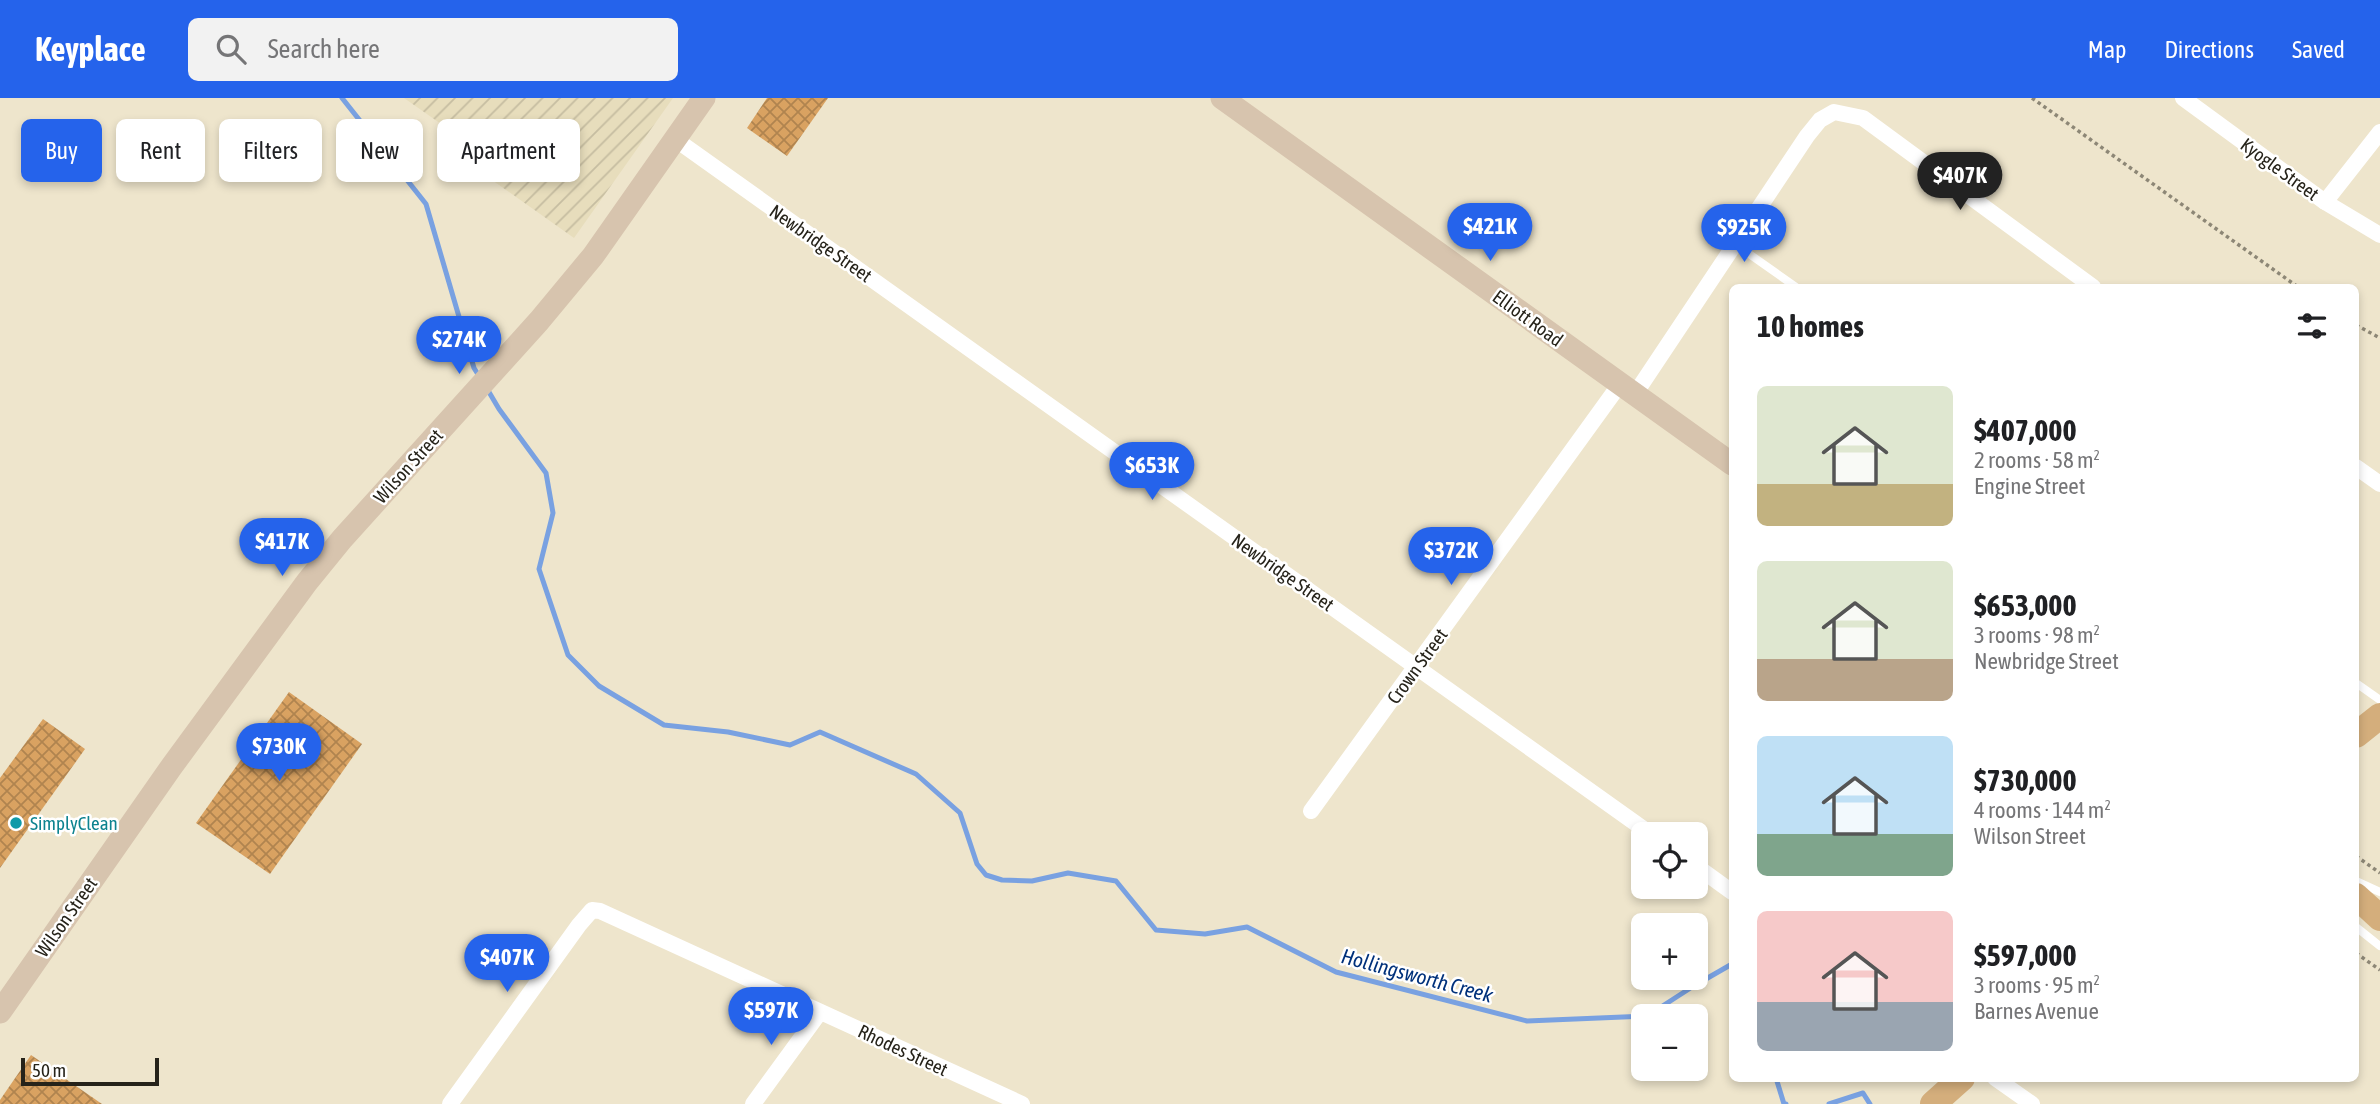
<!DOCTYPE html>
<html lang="en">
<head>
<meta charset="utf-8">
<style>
  body { margin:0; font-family:"Asap Condensed",sans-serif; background:#f2f2f2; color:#202124; height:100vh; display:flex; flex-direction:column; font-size:26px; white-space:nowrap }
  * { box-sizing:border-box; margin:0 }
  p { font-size:23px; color:#757577 }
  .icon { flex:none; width:38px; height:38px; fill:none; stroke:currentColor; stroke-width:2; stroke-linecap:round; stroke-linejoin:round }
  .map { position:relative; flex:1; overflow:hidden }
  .details { position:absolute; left:1729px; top:186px; width:630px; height:798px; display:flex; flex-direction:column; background:#fff; border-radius:10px; box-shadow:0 4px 10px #0003 }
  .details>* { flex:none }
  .top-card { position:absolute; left:21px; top:21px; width:665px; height:63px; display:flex; gap:14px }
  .controls { position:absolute; left:1631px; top:724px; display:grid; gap:14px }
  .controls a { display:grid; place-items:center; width:77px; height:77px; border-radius:10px; background:#fff; box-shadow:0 4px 10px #0003; font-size:35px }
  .scale { position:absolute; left:21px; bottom:18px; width:138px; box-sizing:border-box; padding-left:7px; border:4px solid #26231a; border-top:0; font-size:19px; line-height:24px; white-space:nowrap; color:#26231a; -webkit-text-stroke:5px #fff; paint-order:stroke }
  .price { position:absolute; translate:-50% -60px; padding:0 16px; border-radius:24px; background:#2563eb; color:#fff; font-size:23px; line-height:46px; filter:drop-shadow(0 2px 4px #0008) }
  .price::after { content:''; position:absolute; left:50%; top:42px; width:21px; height:16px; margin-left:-10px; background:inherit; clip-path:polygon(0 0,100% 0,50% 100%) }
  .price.on { background:#222; color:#fff }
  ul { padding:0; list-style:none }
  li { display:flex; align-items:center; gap:21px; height:175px; padding:0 28px }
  li span { display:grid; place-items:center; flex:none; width:196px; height:140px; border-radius:10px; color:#555 }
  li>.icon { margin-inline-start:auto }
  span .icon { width:84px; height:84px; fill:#fffc; stroke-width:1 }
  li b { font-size:30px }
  h2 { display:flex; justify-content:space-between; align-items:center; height:84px; padding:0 28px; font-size:30px }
  .chip { padding:0 24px; border-radius:10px; background:#fff; box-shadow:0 4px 10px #0003; font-size:24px; line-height:63px }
  .chip.on { background:#2563eb; color:#fff }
  header { display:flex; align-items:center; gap:42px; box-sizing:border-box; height:98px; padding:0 35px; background:#2563eb; color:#fff }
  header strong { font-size:33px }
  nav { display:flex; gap:38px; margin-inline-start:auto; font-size:24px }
  .search { width:490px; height:63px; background:#f2f2f2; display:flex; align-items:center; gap:18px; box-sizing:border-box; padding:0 24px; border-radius:10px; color:#757577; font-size:26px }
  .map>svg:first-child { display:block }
</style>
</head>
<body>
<header>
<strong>Keyplace</strong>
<div class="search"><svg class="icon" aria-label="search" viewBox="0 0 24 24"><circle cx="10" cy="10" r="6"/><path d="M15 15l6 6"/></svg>Search here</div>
<nav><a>Map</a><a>Directions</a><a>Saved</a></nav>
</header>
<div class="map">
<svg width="2380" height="1006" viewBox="0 0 2380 1006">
  <defs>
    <pattern id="industrial-furrows" width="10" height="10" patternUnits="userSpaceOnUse" patternTransform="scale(1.75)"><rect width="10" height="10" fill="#e7ddbc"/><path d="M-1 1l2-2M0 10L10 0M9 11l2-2" fill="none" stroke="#c6bda1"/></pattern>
    <pattern id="building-cross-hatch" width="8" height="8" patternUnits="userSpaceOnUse" patternTransform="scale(1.75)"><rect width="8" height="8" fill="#d9a261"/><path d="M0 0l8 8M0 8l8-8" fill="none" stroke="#b0844f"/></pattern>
  </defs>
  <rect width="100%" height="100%" fill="#eee5cc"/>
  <!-- industrial -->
  <path fill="url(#industrial-furrows)" d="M 404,0 L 673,0 L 574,140 L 482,75 L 491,61 Z"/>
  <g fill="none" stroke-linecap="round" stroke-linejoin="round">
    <!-- stream -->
    <g stroke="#79a1e1" stroke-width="5">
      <path d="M 342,0 L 426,106 L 474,270 L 479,278"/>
      <path d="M 486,289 L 499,311 L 546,375 L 553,415 L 539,471 L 568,557 L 599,588 L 664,627 L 728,634 L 790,647 L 820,634 L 916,676 L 960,715 L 977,766 L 986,777 L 1002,782 L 1032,783 L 1068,775 L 1116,783 L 1156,832 L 1205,836 L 1247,829 L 1336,874 L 1527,923 L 1647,918 L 1692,889 L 1732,866"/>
      <path d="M 1776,980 L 1784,1006 L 1786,1006"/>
      <path d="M 1829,1006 L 1863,995 L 1870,1006"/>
    </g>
  </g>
  <!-- building -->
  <g fill="url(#building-cross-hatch)">
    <path d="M 767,0 L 828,0 L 787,58 L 747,30 Z"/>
    <path d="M 289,594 L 362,646 L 270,776 L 196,725 Z"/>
    <path d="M 43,621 L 85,651 L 0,770 L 0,680 Z"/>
    <path d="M 31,957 L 102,1006 L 0,1006 L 0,1002 Z"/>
  </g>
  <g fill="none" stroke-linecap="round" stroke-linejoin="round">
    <!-- path -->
    <g stroke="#8d8776" stroke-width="3.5" stroke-dasharray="3.5 3.5" stroke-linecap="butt">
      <path d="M 2032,0 L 2298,189"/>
      <path d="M 2356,227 L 2380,240"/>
      <path d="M 2356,758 L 2380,775"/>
      <path d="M 2356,855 L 2380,872"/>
    </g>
    <!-- lane -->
    <g stroke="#fff" stroke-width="8">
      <path d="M 1735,146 L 1796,189"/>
      <path d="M 2356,585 L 2380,602"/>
      <path d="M 2356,783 L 2380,794"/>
      <path d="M 2356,829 L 2380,848"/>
    </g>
    <!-- street -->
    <g stroke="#fff" stroke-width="16">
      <path d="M 2183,0 L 2325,104 L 2380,137"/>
      <path d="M 675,41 L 1652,737"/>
      <path d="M 2325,104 L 2380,34"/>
      <path d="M 1635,296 L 1807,38 L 1820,22 L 1834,14 L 1863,20 L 2093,189"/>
      <path d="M 2356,369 L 2380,386"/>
      <path d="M 1311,713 L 1620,286"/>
      <path d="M 1696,768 L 1732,794"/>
      <path d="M 1995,980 L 2032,1006"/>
      <path d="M 450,1006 L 579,827 L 592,812 L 600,813 L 1022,1006"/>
      <path d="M 753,1006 L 820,914"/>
    </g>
    <!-- secondary -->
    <g stroke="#d7c4ae" stroke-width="23">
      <path d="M 1222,0 L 1732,366"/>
      <path d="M 0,914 L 172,668 L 307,484 L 342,441 L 539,223 L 593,158 L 704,0"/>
    </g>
    <!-- primary -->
    <g stroke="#d4ae7c" stroke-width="26">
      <path d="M 2356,637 L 2380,618"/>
      <path d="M 2356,798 L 2380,820"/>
      <path d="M 1933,1006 L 1962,980"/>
    </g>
  </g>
  <!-- markers -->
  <circle fill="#0f9aa8" stroke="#fff" stroke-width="2.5" cx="16" cy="725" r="7"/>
  <g text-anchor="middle" stroke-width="5" stroke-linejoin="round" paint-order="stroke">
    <!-- street labels -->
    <g font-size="19" fill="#26231a" stroke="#fff">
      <text transform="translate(2280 71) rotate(36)" y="7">Kyogle Street</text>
      <text transform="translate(821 145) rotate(35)" y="7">Newbridge Street</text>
      <text transform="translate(1528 220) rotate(36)" y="7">Elliott Road</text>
      <text transform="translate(408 368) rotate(-48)" y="7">Wilson Street</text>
      <text transform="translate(1283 474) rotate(35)" y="7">Newbridge Street</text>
      <text transform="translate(1417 568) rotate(-54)" y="7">Crown Street</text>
      <text transform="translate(66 819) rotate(-55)" y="7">Wilson Street</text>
      <text transform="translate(903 952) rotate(25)" y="7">Rhodes Street</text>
    </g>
    <!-- culture labels -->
    <g font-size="19" fill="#0d838f" stroke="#fff" text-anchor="start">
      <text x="30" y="732">SimplyClean</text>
    </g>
    <!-- water labels -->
    <g font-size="21" font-style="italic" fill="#00317b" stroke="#fff">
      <text transform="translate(1417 878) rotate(15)" y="7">Hollingsworth Creek</text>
    </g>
  </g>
</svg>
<div class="controls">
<a><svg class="icon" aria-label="locate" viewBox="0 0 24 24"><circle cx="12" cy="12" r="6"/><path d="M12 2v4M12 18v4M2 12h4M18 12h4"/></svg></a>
<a>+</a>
<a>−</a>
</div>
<div class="scale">50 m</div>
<b class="price on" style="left:1960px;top:114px">$407K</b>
<b class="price" style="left:1490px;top:165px">$421K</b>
<b class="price" style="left:1744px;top:166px">$925K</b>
<b class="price" style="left:459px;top:278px">$274K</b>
<b class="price" style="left:1152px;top:404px">$653K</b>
<b class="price" style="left:282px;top:480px">$417K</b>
<b class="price" style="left:1451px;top:489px">$372K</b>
<b class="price" style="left:279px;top:685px">$730K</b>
<b class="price" style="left:507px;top:896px">$407K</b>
<b class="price" style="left:771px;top:949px">$597K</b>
<div class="top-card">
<a class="chip on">Buy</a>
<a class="chip">Rent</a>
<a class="chip">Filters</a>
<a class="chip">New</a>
<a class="chip">Apartment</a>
</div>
<section class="details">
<h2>10 homes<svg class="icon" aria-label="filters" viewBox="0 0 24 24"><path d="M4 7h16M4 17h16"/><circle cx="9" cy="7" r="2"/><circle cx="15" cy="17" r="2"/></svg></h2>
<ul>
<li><span style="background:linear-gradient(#dfe7d0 70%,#c2b280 0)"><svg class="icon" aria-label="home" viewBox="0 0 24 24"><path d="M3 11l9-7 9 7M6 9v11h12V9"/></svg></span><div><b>$407,000</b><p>2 rooms · 58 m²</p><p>Engine Street</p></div></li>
<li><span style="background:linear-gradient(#dfe7d0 70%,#b9a48a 0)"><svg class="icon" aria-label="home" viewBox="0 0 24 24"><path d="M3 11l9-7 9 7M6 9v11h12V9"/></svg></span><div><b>$653,000</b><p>3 rooms · 98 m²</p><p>Newbridge Street</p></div></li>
<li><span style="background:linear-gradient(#bfe0f5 70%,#7fa58c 0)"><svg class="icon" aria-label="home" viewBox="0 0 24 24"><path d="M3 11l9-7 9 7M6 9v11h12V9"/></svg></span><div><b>$730,000</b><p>4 rooms · 144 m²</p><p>Wilson Street</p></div></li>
<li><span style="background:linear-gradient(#f6c9c9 65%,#9aa5b1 0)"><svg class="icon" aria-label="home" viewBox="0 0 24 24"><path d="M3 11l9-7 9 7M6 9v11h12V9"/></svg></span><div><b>$597,000</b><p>3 rooms · 95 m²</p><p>Barnes Avenue</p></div></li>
</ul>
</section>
</div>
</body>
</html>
